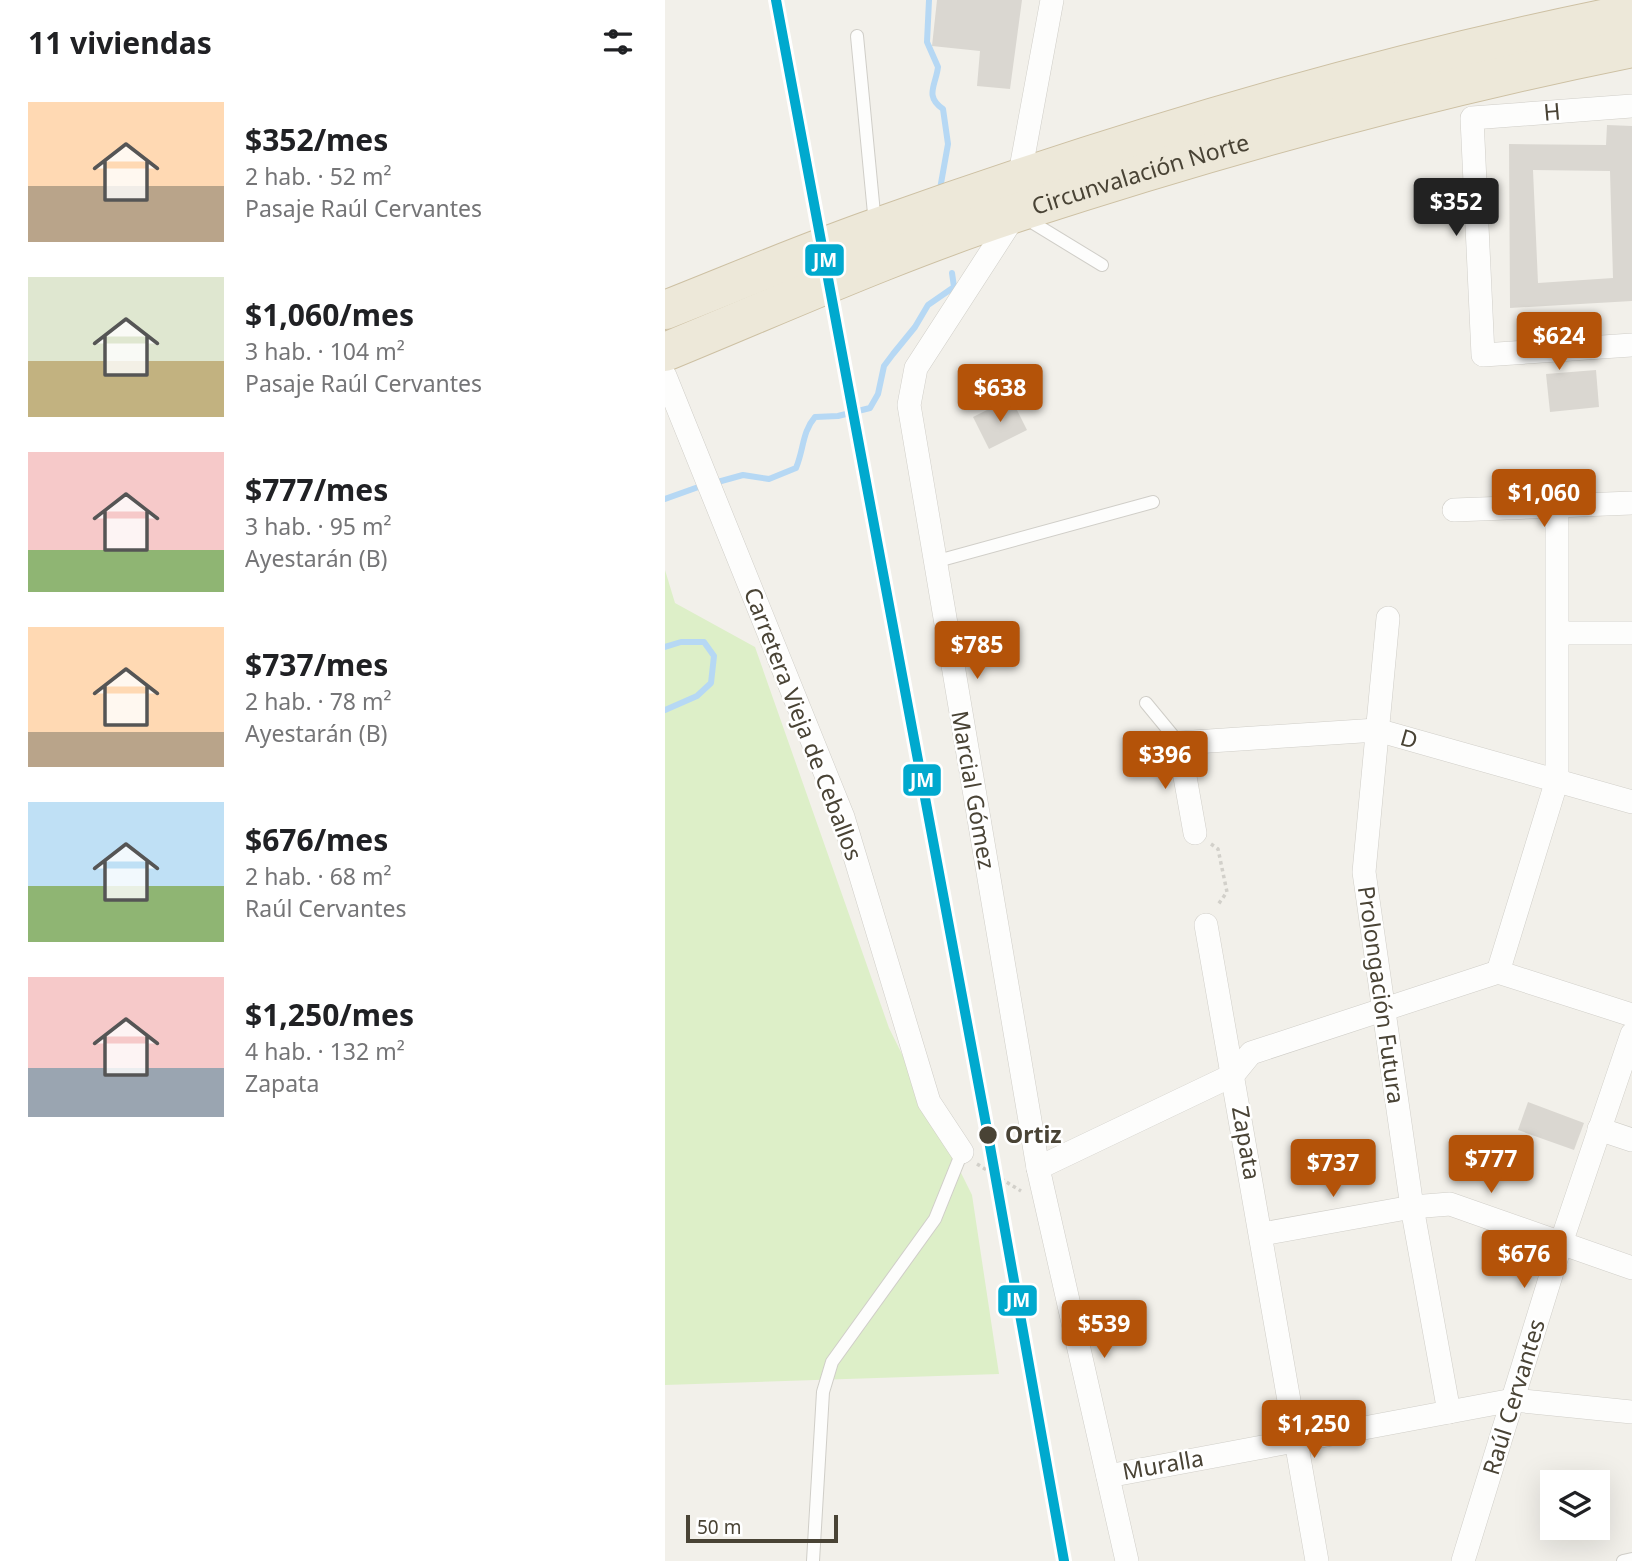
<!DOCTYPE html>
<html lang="es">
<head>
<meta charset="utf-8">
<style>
  body { margin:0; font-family:"Noto Sans",sans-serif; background:#f2f2f2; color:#202124; height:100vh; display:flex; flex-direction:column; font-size:26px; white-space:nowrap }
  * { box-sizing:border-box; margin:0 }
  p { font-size:23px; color:#757577 }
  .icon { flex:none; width:38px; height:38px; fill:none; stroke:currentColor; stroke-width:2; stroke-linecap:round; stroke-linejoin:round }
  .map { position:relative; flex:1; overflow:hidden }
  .sheet { display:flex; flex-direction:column; background:#fff; width:665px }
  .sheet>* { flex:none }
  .tools { position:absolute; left:875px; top:1470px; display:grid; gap:14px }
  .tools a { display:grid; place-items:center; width:70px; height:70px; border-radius:0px; background:#fff; box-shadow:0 7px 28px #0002; font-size:35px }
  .scale { position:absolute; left:21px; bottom:18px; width:152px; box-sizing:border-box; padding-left:7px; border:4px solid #494335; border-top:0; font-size:19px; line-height:24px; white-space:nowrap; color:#494335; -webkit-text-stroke:5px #fff; paint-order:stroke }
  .price { position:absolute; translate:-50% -60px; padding:0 16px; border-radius:7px; background:#b45309; color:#fff; font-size:23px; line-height:46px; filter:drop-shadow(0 2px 4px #0008) }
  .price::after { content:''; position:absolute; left:50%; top:42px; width:21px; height:16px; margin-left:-10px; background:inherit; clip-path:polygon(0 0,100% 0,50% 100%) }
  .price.on { background:#222; color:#fff }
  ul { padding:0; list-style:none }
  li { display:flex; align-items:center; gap:21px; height:175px; padding:0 28px }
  li span { display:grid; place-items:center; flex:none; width:196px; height:140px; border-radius:0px; color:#555 }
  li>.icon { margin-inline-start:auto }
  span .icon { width:84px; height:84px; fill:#fffc; stroke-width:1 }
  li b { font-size:30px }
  h2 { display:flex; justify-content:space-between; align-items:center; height:84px; padding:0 28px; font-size:30px }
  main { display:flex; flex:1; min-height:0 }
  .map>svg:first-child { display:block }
</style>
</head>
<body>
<main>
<section class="sheet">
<h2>11 viviendas<svg class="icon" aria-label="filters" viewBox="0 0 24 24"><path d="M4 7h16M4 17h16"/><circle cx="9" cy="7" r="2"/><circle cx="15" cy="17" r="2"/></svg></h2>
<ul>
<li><span style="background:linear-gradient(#ffd9b3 60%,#b9a48a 0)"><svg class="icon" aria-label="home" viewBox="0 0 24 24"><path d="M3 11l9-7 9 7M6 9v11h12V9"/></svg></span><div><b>$352/mes</b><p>2 hab. · 52 m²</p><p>Pasaje Raúl Cervantes</p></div></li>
<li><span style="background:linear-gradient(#dfe7d0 60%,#c2b280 0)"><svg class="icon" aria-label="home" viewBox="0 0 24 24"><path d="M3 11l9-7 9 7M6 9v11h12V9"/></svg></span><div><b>$1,060/mes</b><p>3 hab. · 104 m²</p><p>Pasaje Raúl Cervantes</p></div></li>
<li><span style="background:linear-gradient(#f6c9c9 70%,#8fb573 0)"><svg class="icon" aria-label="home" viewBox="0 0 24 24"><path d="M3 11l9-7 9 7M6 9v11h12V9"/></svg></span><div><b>$777/mes</b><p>3 hab. · 95 m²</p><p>Ayestarán (B)</p></div></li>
<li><span style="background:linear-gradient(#ffd9b3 75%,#b9a48a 0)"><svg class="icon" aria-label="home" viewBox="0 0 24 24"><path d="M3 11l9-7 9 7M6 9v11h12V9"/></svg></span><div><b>$737/mes</b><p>2 hab. · 78 m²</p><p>Ayestarán (B)</p></div></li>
<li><span style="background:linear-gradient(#bfe0f5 60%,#8fb573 0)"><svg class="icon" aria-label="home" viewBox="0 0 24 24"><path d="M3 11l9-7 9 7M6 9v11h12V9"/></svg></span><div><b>$676/mes</b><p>2 hab. · 68 m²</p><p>Raúl Cervantes</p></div></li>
<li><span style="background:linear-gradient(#f6c9c9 65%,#9aa5b1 0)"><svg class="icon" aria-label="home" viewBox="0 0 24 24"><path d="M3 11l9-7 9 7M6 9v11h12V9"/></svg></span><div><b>$1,250/mes</b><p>4 hab. · 132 m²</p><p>Zapata</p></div></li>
</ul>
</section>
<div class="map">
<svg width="967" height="1561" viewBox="0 0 967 1561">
  <rect width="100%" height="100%" fill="#f2f0ea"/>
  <!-- green -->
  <path fill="#ddefc8" d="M 0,570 L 10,603 L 90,647 L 224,1028 L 307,1195 L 334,1374 L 0,1385 Z"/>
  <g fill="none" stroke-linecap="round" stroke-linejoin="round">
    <!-- stream -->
    <g stroke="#b6d8f4" stroke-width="6">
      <path d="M 264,0 L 262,42 L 273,67 C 271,85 259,96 278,109 L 283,144 L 275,189"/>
      <path d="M 49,483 L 78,475 L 104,479 L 131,468 C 139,449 137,432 150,417 L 173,416 L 205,408 L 213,394 L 219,366 L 228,354 L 250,327 L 263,305 L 289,287 L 287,273"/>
      <path d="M 0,499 L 39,485"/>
      <path d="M 0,647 L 16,642 L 39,642 L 49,656 L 46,683 L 32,696 L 0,710"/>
    </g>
  </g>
  <!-- building -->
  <g fill="#dad7d1" fill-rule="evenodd">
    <path d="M 272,0 L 357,0 L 345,89 L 312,86 L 315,51 L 267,46 Z"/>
    <path d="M 942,125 L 967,126 L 967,301 L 845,308 L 844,144 L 941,145 ZM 868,170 L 945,171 L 948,278 L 873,283 Z"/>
    <path d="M 931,370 L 934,407 L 885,412 L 881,374 Z"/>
    <path d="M 346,398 L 362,430 L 324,449 L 308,417 Z"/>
    <path d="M 863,1102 L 919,1123 L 909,1150 L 853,1130 Z"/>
  </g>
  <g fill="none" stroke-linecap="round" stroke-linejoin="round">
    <!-- lane casing -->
    <g stroke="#d0cec8" stroke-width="14">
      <g id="lane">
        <path d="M 192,36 L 210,224"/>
        <path d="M 360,218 L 437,265"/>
        <path d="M 269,562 L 488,502"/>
        <path d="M 481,703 L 514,743"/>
        <path d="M 148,1561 L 158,1392 L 167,1362 L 270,1219 L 297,1152"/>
        <path d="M 958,1561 L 967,1559"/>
      </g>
    </g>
    <!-- street casing -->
    <g stroke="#d0cec8" stroke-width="24">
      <g id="street">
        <path d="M 387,0 L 354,179 L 352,212 L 251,368 L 244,405 L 373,1168 L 462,1561"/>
        <path d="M 967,106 L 807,118 L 818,355 L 967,345"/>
        <path d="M 0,376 L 178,817 L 264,1102 L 297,1152"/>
        <path d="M 789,510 L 967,503"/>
        <path d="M 723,618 L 699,872 L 747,1207 L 784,1412"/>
        <path d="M 893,633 L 967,633"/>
        <path d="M 530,833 L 514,743 L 712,730 L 967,802"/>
        <path d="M 541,925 L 652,1561"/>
        <path d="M 833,972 L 892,780 L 892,507"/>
        <path d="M 934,1129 L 967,1140"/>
        <path d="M 373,1168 L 568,1075 L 586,1053 L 833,972 L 967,1015"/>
        <path d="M 597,1234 L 747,1207 L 785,1204 L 967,1268"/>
        <path d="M 443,1476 L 848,1400 L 967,1412"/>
        <path d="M 798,1561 L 896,1243 L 967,1034"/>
      </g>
    </g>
    <!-- highway casing -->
    <g stroke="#cdc0a3" stroke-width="40">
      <g id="highway">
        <path d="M 0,310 C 71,282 141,252 213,227 C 459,139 711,64 967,13"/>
        <path id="s1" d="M 0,352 C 117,304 234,251 354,212 C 556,146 759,90 967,48"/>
      </g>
    </g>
    <!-- path -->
    <g stroke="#d2d0ca" stroke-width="3.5" stroke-dasharray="3.5 3.5" stroke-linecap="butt">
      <path d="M 546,844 L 553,849 L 562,892 L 552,906"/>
      <path d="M 312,1164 L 356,1191"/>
    </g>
    <!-- lane -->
    <use href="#lane" stroke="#fdfdfc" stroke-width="12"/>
    <!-- street -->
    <use href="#street" stroke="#fdfdfc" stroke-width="23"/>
    <!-- highway -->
    <use href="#highway" stroke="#ede8d9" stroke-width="38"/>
    <!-- rail-1 casing -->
    <g stroke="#fff" stroke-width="16">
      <path id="rail-1" d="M 111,0 L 323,1135 L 399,1561"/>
    </g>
    <!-- rail-1 -->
    <use href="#rail-1" stroke="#00a9ce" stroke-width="10"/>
  </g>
  <!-- markers -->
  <circle fill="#494335" stroke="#fff" stroke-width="2.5" cx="323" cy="1135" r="10"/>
  <g text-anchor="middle" stroke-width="5" stroke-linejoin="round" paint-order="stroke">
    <!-- street labels -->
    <g font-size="23" fill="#494335" stroke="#fff">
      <text transform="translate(887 112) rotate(-5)" y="8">H</text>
      <text dy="8" stroke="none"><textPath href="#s1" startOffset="508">Circunvalación Norte</textPath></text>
      <text transform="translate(138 724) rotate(69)" y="8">Carretera Vieja de Ceballos</text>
      <text transform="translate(744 739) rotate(16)" y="8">D</text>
      <text transform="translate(308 790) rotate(80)" y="8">Marcial Gómez</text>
      <text transform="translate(716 995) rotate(82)" y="8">Prolongación Futura</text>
      <text transform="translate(581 1143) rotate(80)" y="8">Zapata</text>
      <text transform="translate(849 1397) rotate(-73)" y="8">Raúl Cervantes</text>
      <text transform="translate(498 1465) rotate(-10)" y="8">Muralla</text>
    </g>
    <!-- stop labels -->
    <g font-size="23" font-weight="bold" fill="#494335" stroke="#fff" text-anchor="start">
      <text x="340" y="1143">Ortiz</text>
    </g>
  </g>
  <g stroke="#fff" stroke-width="2.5">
    <rect x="139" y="243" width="41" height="34" rx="7" fill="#00a9ce"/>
    <rect x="237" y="763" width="40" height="34" rx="7" fill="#00a9ce"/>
    <rect x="332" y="1284" width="41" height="33" rx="7" fill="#00a9ce"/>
  </g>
  <g font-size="19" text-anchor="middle" font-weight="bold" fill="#fff">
    <text x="160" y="267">JM</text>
    <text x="257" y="787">JM</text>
    <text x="353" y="1307">JM</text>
  </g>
</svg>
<div class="tools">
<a><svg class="icon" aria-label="layers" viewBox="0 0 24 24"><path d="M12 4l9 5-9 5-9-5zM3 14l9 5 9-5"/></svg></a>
</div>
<div class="scale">50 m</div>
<b class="price on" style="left:791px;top:238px">$352</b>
<b class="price" style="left:894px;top:372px">$624</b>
<b class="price" style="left:335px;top:424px">$638</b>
<b class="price" style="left:879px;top:529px">$1,060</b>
<b class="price" style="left:312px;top:681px">$785</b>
<b class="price" style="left:500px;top:791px">$396</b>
<b class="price" style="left:826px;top:1195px">$777</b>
<b class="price" style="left:668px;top:1199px">$737</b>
<b class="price" style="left:859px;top:1290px">$676</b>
<b class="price" style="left:439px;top:1360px">$539</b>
<b class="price" style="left:649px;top:1460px">$1,250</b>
</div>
</main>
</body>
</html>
